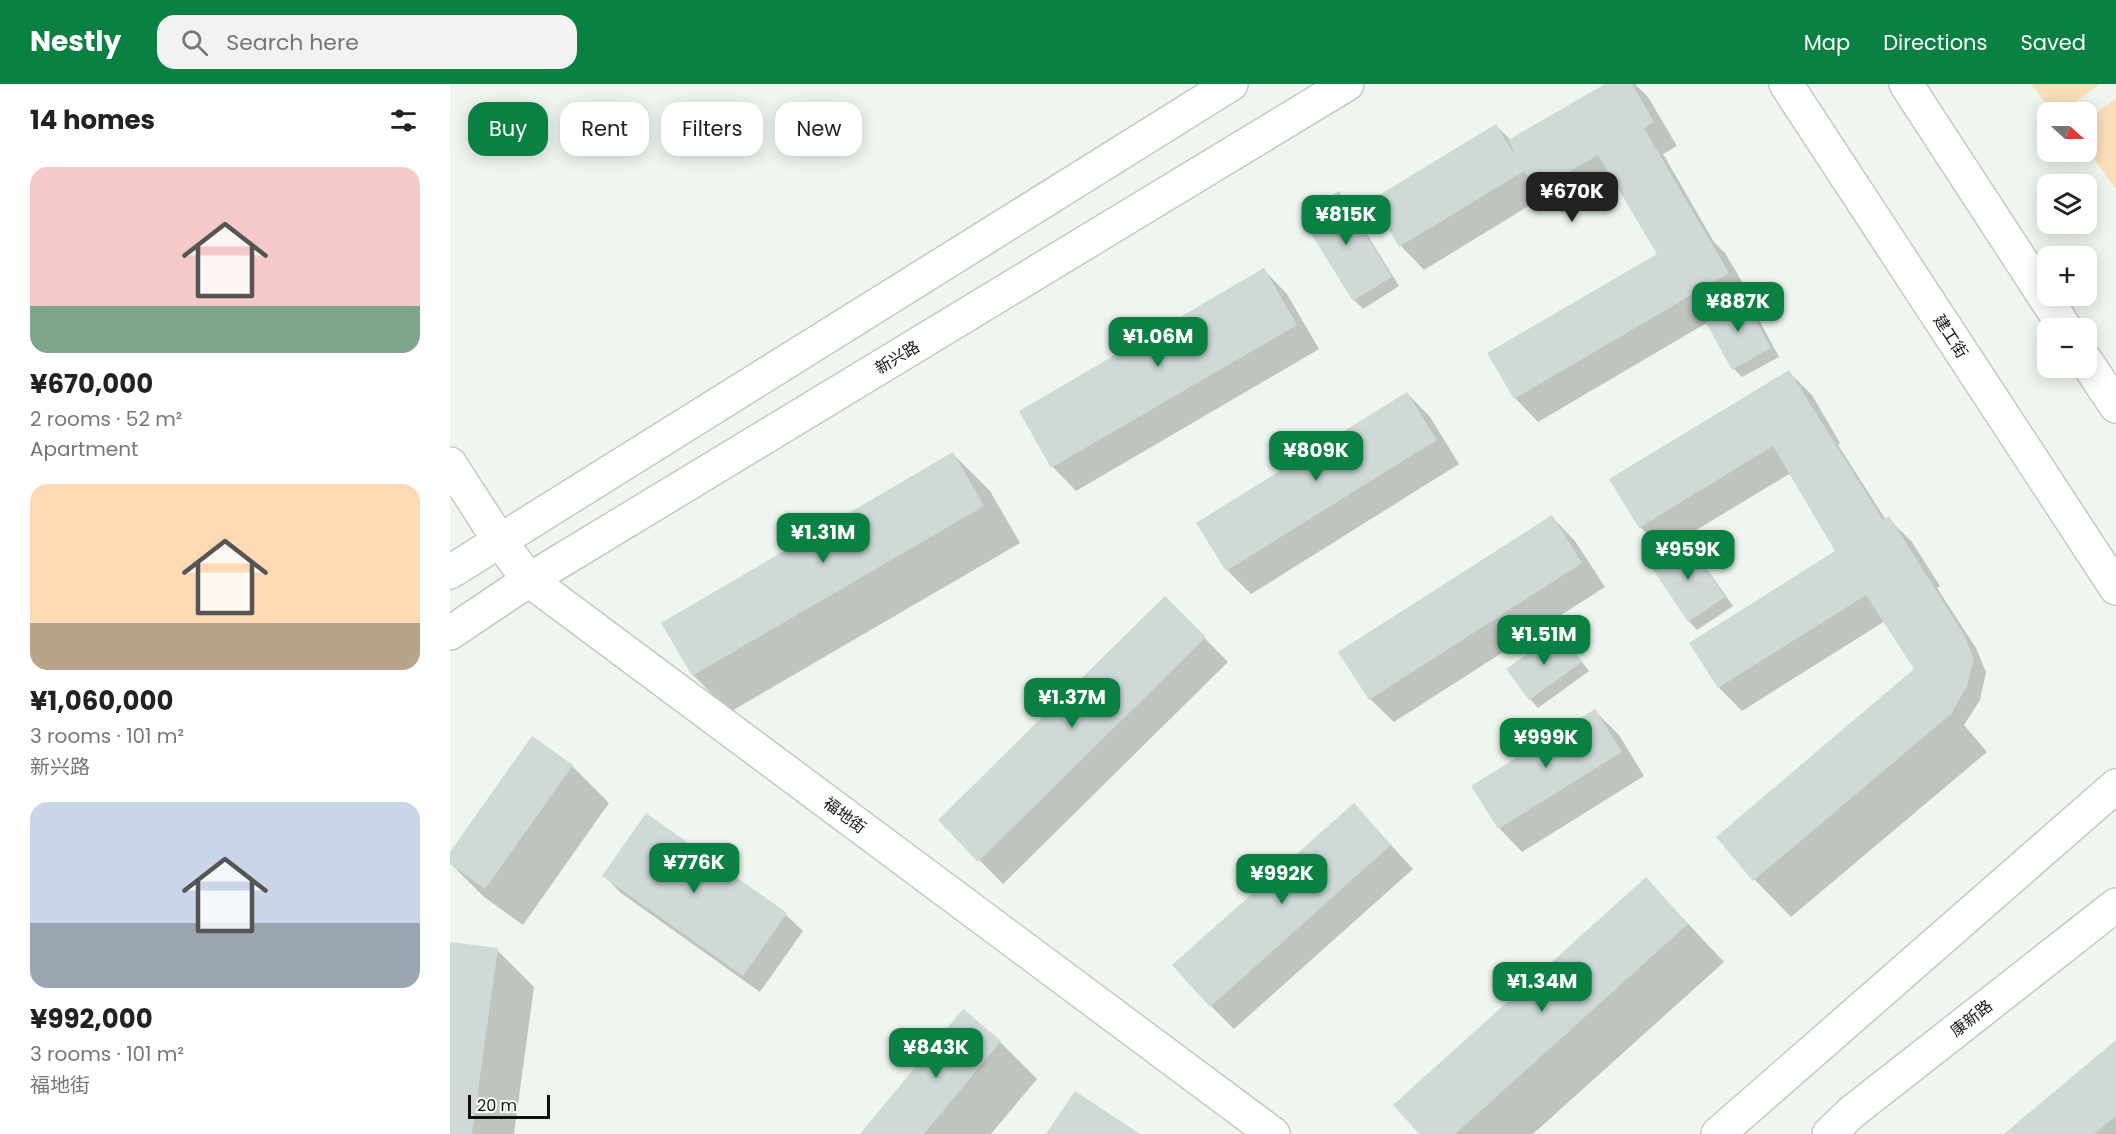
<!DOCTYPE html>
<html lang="en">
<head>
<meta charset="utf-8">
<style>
  body { margin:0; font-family:Poppins,"Noto Sans SC",sans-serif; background:#f2f2f2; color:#222; height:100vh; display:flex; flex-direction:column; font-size:22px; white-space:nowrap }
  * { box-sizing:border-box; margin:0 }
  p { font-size:20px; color:#767676 }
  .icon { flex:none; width:33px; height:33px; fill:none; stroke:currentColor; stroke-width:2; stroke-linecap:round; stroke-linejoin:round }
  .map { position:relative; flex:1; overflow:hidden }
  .side { display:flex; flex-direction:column; background:#fff; width:450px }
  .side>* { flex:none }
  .guide { position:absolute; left:18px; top:18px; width:570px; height:54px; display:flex; gap:12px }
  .needle { width:39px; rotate:111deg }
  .fabs { position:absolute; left:1587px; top:18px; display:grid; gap:12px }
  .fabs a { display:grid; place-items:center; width:60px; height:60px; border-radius:12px; background:#fff; box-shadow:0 3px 15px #0003; font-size:30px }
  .scale { position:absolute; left:18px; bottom:15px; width:82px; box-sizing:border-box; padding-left:6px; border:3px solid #101210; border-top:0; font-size:16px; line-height:21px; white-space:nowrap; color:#101210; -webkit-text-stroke:4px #fff; paint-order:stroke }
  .price { position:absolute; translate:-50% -51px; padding:0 14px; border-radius:12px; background:#0b8043; color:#fff; font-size:20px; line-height:39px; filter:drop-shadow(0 2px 3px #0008) }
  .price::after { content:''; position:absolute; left:50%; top:36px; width:18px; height:14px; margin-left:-9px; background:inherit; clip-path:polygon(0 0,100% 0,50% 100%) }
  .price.on { background:#222; color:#fff }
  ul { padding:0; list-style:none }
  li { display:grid; align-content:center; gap:12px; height:318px; padding:0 30px }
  li span { display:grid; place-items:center; height:186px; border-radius:18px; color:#555 }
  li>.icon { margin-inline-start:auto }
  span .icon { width:108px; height:108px; fill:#fffc; stroke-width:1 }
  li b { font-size:26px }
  h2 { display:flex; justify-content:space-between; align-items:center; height:72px; padding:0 30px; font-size:26px }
  .pill { padding:0 21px; border-radius:18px; background:#fff; box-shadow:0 3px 15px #0003; font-size:21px; line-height:54px }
  .pill.on { background:#0b8043; color:#fff }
  header { display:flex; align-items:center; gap:36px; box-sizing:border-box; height:84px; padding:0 30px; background:#0b8043; color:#fff }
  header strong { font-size:28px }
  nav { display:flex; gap:33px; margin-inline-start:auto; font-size:21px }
  .search { width:420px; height:54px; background:#f2f2f2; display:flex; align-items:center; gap:15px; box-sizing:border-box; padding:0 21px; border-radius:18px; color:#767676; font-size:22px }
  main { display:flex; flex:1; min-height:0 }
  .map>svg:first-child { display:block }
</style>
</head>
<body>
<header>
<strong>Nestly</strong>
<div class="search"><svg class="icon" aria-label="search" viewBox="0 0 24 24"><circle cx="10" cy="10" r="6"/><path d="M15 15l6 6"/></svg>Search here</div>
<nav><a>Map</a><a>Directions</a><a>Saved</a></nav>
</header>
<main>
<section class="side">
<h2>14 homes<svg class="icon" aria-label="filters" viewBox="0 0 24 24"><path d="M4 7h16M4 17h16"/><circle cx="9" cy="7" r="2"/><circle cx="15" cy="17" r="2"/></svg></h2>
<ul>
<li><span style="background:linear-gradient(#f6c9c9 75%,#7fa58c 0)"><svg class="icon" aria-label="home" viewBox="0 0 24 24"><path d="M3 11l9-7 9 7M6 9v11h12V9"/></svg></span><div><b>¥670,000</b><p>2 rooms · 52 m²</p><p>Apartment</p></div></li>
<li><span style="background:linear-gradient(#ffd9b3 75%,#b9a48a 0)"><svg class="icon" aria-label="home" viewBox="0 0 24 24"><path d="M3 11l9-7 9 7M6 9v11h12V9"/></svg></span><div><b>¥1,060,000</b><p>3 rooms · 101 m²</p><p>新兴路</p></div></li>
<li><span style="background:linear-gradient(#c9d6e8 65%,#9aa5b1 0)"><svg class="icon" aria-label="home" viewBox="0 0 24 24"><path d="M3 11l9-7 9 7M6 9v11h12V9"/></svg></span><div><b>¥992,000</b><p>3 rooms · 101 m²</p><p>福地街</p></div></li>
</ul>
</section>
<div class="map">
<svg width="1666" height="1050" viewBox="0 0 1666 1050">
  <rect width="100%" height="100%" fill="#eff6ef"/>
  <!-- green -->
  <g fill="#fbdfba">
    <path d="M 1581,0 L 1650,0 L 1612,28 L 1602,28 Z"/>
    <path d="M 1666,14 L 1666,105 L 1637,66 L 1636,36 Z"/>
  </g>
  <!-- shadow -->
  <g fill="#0003">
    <path d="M 1158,0 L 1185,0 L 1198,13 L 1227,62 L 1213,70 L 1264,158 L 1275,169 L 1301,213 L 1295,217 L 1302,223 L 1329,273 L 1292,293 L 1284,285 L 1258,238 L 1088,338 L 1065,314 L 1209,171 L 1166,98 L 1112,129 L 1095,112 L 974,186 L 951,162 L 923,117 L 1046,42 L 1061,56 Z"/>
    <path d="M 889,109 L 897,118 L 949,202 L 913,225 L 904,216 Z"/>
    <path d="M 814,186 L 837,210 L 869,265 L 626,407 L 603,383 L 571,328 Z"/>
    <path d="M 1339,288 L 1362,311 L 1390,359 L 1388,361 L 1436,436 L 1438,434 L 1462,458 L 1490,502 L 1487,504 L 1526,564 L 1536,588 L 1530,616 L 1514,641 L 1537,668 L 1341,833 L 1305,796 L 1268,753 L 1466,586 L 1435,537 L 1292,627 L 1269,604 L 1387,467 L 1341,389 L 1213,466 L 1190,443 Z"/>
    <path d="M 957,309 L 980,333 L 1009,380 L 801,510 L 777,486 Z"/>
    <path d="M 503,370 L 540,407 L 570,459 L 280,628 L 243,591 Z"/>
    <path d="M 1102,433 L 1125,457 L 1155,503 L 944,638 L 920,615 Z"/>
    <path d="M 1238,458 L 1283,522 L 1247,546 L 1239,537 Z"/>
    <path d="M 715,514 L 778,578 L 553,800 L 490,736 Z"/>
    <path d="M 1109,549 L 1139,587 L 1088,624 L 1080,615 Z"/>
    <path d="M 1145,627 L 1169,651 L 1194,692 L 1072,768 L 1049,744 Z"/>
    <path d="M 122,682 L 159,719 L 73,841 L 34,813 L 0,779 L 0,771 Z"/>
    <path d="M 904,721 L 963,785 L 784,945 L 761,922 Z"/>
    <path d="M 196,731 L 336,831 L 353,847 L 310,908 L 171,809 L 154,792 Z"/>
    <path d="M 1196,795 L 1274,878 L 1083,1050 L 971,1050 Z"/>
    <path d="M 0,859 L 47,866 L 84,903 L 64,1050 L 0,1050 Z"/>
    <path d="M 550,958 L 587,995 L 541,1050 L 412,1050 Z"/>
    <path d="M 1666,958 L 1666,1050 L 1556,1050 Z"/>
  </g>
  <!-- building -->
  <g fill="#cfd9d7">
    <path d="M 1155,0 L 1182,0 L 1204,38 L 1194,44 L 1279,189 L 1064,315 L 1037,269 L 1207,170 L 1148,71 L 1087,107 L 1074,87 L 949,163 L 921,116 L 1046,40 L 1067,75 L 1058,56 Z"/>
    <path d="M 889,107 L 942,193 L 903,217 L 850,132 Z"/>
    <path d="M 814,184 L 847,241 L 601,384 L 569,327 Z"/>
    <path d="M 1293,213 L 1321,264 L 1282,286 L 1254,235 Z"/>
    <path d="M 1339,286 L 1433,436 L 1439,432 L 1513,549 L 1524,574 L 1517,602 L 1501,630 L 1303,797 L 1266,753 L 1464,585 L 1416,511 L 1268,604 L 1239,559 L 1385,467 L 1323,362 L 1189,444 L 1159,395 Z"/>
    <path d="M 957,308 L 987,356 L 776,487 L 746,439 Z"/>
    <path d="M 503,368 L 534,422 L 242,592 L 211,539 Z"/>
    <path d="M 1102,431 L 1132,479 L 919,616 L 888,568 Z"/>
    <path d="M 1238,456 L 1275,513 L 1238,538 L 1200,481 Z"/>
    <path d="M 715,512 L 756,553 L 528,778 L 488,736 Z"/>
    <path d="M 1109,547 L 1132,578 L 1079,616 L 1056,585 Z"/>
    <path d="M 1145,625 L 1172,668 L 1048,745 L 1021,702 Z"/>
    <path d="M 82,652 L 123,681 L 35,805 L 0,780 L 0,768 Z"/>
    <path d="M 904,719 L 941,761 L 760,923 L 722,881 Z"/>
    <path d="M 196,729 L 337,829 L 293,892 L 152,792 Z"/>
    <path d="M 1196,793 L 1238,840 L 1005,1050 L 969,1050 L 943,1021 Z"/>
    <path d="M 0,858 L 48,864 L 22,1050 L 0,1050 Z"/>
    <path d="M 513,925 L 551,957 L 474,1050 L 410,1050 Z"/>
    <path d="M 1666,956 L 1666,1032 L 1644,1050 L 1554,1050 Z"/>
    <path d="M 625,1007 L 690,1050 L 596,1050 Z"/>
  </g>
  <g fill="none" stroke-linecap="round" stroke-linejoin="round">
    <!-- street casing -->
    <g stroke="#c4cac3" stroke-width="36">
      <path id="street" d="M 0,380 L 49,456 L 79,496 L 823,1050"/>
    </g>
    <!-- secondary casing -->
    <g stroke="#c4cac3" stroke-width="36">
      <g id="secondary">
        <path d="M 0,488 L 781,0"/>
        <path d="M 0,549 L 79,496 L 897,0"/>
        <path d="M 1268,1050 L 1666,702"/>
        <path d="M 1379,1050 L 1402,1028 L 1666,821"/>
      </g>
    </g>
    <!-- primary casing -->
    <g stroke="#c4cac3" stroke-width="36">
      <g id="primary">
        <path d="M 1336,0 L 1666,504"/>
        <path d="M 1456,0 L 1615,244"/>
        <path d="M 1636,277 L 1666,322"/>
      </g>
    </g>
    <!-- street -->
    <use href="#street" stroke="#fff" stroke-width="33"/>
    <!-- secondary -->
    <use href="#secondary" stroke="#fff" stroke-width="33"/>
    <!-- primary -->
    <use href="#primary" stroke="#fff" stroke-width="33"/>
  </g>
  <g text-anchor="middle" stroke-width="6" stroke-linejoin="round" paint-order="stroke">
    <!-- street labels -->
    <g font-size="16" fill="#101210" stroke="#fff">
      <text transform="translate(1501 252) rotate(57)" y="6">建工街</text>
      <text transform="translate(447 273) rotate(-31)" y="6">新兴路</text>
      <text transform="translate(395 731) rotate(37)" y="6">福地街</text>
      <text transform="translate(1521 934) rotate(-38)" y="6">康新路</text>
    </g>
  </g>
</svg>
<div class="fabs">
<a><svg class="needle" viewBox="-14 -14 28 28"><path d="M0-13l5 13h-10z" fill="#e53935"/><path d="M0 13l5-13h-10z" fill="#767676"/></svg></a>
<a><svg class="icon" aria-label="layers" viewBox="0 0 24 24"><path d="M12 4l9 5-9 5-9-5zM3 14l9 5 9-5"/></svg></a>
<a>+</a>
<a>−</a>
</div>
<div class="scale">20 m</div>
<b class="price on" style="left:1122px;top:139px">¥670K</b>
<b class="price" style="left:896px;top:162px">¥815K</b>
<b class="price" style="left:1288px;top:249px">¥887K</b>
<b class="price" style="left:708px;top:284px">¥1.06M</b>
<b class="price" style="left:866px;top:398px">¥809K</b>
<b class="price" style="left:373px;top:480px">¥1.31M</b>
<b class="price" style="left:1238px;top:497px">¥959K</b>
<b class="price" style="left:1094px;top:582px">¥1.51M</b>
<b class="price" style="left:622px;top:645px">¥1.37M</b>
<b class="price" style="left:1096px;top:685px">¥999K</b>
<b class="price" style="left:244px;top:810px">¥776K</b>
<b class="price" style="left:832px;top:821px">¥992K</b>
<b class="price" style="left:1092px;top:929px">¥1.34M</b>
<b class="price" style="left:486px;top:995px">¥843K</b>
<div class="guide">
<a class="pill on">Buy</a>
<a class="pill">Rent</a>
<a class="pill">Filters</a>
<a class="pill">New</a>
</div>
</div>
</main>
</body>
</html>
